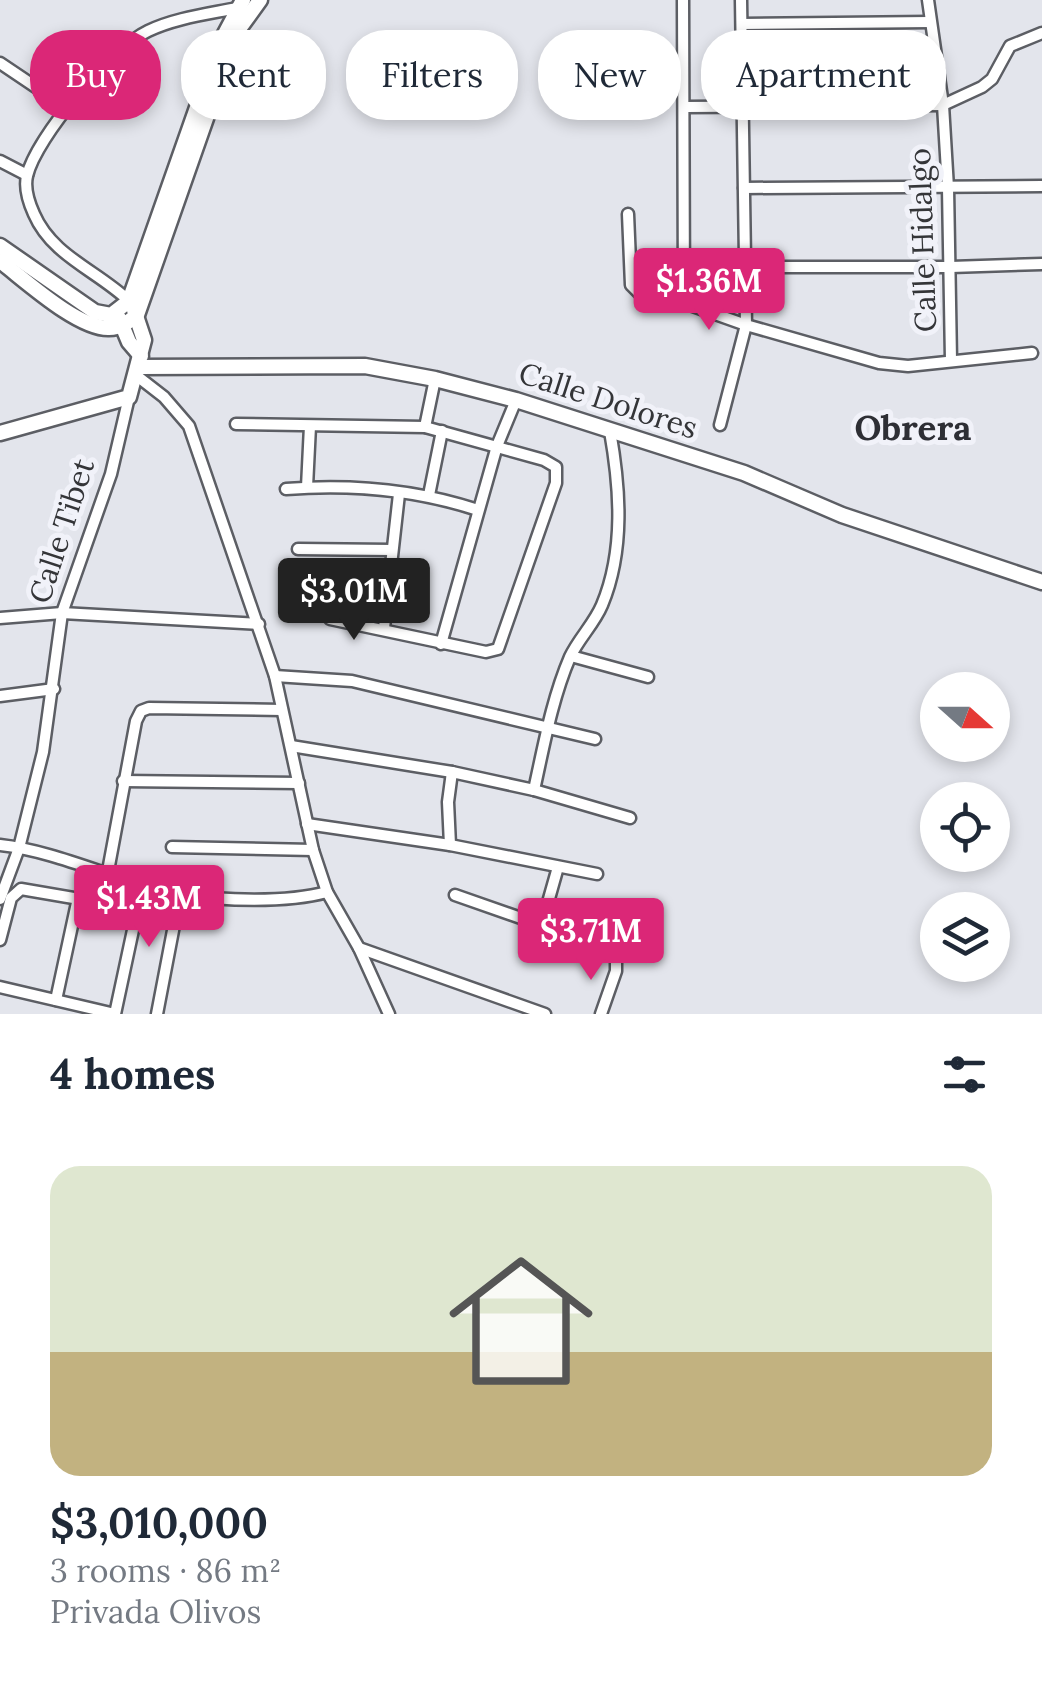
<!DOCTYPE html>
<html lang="en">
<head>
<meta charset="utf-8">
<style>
  body { margin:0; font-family:Lora,serif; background:#f6f6f7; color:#1f2937; height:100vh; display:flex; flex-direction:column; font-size:38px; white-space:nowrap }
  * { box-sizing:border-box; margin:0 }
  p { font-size:32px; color:#747a83 }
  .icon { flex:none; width:55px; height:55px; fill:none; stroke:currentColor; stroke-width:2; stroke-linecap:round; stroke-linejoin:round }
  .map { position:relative; height:1014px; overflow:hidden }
  .panel { display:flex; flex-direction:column; background:#fff; flex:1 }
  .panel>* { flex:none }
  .banner { position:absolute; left:30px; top:30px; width:982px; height:90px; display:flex; gap:20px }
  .needle { width:65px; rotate:111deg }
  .controls { position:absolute; left:920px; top:672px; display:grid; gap:20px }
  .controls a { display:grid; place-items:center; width:90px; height:90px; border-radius:50%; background:#fff; box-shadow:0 5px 15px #0003; font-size:50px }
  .price { position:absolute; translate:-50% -85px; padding:0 22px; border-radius:10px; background:#db2777; color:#fff; font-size:32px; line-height:65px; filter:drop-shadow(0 2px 5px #0008) }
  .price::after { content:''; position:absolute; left:50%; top:60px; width:30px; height:22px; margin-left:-15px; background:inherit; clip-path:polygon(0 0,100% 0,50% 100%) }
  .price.selected { background:#222; color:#fff }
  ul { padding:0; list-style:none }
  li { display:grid; align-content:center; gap:20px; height:530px; padding:0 50px }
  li+li { border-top:2px solid #e0e1e3 }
  li span { display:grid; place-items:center; height:310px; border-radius:30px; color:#555 }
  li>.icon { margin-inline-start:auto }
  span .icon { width:180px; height:180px; fill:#fffc; stroke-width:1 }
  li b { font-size:42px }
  h2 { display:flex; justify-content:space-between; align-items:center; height:120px; padding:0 50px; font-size:42px }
  .tag { padding:0 35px; border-radius:40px; background:#fff; box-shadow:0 5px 15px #0003; font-size:35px; line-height:90px }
  .tag.selected { background:#db2777; color:#fff }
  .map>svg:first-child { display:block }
</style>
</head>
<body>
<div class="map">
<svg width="1042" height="1014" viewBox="0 0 1042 1014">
  <rect width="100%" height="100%" fill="#e3e5ec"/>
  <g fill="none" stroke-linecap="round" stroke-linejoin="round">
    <!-- street casing -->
    <g stroke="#5c5e64" stroke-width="15">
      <g id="street">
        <path d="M 683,0 L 684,303"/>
        <path d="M 928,0 L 943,105 L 948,188 L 951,360"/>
        <path d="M 742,24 L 930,22"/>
        <path d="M 0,63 L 67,108"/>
        <path d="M 685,107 L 943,105 L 982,87 L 992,79 L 1010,46 L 1042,33"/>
        <path d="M 0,161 L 27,175"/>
        <path d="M 744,188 L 1042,186"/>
        <path d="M 628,214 L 631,285 L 640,294 L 684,303 L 746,325 L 879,363 L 908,366 L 1032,353"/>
        <path d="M 746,267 L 951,267 L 1042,264"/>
        <path d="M 129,301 C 98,271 52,256 34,214 C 29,203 24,189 27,176 C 36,137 112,48 148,31 C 175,18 208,14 237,8"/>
        <path d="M 137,376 L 164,397 L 189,426 L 275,676 L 313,850 L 327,892 L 359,948 L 389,1014"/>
        <path d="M 236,424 L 425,427 L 544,460 L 556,467 L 556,483 L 498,649 L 486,652 L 330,619"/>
        <path d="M 720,425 L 746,325 L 741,0"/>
        <path d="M 425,427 L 435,379"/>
        <path d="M 307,487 L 310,426"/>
        <path d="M 286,489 C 350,484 417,490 478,510"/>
        <path d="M 429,495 L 442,431"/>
        <path d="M 298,549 L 392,550"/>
        <path d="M 0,618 L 62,613 L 259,624"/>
        <path d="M 384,628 L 399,494"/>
        <path d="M 441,644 L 497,446 L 516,400"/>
        <path d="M 571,656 L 648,677"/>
        <path d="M 275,676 L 352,681 L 595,739"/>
        <path d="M 0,696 L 54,689"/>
        <path d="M 291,746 L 452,772 L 534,790 L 630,818"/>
        <path d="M 123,781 L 299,783"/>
        <path d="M 534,790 C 544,745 552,699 570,657 C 579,638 594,624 602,605 C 625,550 620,487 610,431"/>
        <path d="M 307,824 L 450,845 L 597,874"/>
        <path d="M 0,845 C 62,852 119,883 180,894 C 222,901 287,903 327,892"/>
        <path d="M 450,845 L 448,802 L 452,772"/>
        <path d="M 172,847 L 313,850"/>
        <path d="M 108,871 L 136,721 L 141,711 L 149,708 L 282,710"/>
        <path d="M 455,895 L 612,950 L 616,955 L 616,971 L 601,1014"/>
        <path d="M 0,899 L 19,848 L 43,752 L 62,613 L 111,474 L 129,397"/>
        <path d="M 541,927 L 558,867"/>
        <path d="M 0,940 L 11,898 L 21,889 L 126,907 L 133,910 L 136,916 L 115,1014 L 0,987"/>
        <path d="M 359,948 L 545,1014"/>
        <path d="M 56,1000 L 78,898"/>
        <path d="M 157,1014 L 180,894"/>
      </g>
    </g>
    <!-- secondary casing -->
    <g stroke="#5c5e64" stroke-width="19">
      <g id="secondary">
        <path d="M 0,246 L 95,312 L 111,315 L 129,301 L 219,45 L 243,0"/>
        <path d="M 0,261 C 25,280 78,329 109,328 C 121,328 127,323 137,315 L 230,50 L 239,29 L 260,0"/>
        <path d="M 119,318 L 129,342 L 141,356"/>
        <path d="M 139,367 L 365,366 L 435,379 L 516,400 L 744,473 L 842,515 L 1042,582"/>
        <path d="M 0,433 L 129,397 L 144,340 L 134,310"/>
      </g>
    </g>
    <!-- street -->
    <use href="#street" stroke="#fff" stroke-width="10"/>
    <!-- secondary -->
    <use href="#secondary" stroke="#fff" stroke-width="14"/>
  </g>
  <g text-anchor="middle" stroke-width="10" stroke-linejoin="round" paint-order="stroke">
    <!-- street labels -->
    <g font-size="30" fill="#343538" stroke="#f1f2f9">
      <text transform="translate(923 240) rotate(-92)" y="10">Calle Hidalgo</text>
      <text transform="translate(608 401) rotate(18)" y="10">Calle Dolores</text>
      <text transform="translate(62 531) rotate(-72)" y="10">Calle Tibet</text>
    </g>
    <!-- quarter labels -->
    <g font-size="35" font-weight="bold" fill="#2e2f35" stroke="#f1f2f9">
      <text x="913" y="440">Obrera</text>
    </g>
  </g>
</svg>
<div class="controls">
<a><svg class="needle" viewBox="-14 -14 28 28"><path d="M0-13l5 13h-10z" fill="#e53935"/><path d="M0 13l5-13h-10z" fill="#747a83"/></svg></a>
<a><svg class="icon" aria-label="locate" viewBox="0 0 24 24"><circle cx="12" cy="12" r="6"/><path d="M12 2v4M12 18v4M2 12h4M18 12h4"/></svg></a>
<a><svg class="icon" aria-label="layers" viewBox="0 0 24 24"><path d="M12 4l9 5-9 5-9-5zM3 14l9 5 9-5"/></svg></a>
</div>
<b class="price" style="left:709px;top:333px">$1.36M</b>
<b class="price selected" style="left:354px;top:643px">$3.01M</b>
<b class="price" style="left:149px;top:950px">$1.43M</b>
<b class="price" style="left:591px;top:983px">$3.71M</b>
<div class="banner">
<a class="tag selected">Buy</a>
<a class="tag">Rent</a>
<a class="tag">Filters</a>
<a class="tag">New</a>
<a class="tag">Apartment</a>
</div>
</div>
<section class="panel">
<h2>4 homes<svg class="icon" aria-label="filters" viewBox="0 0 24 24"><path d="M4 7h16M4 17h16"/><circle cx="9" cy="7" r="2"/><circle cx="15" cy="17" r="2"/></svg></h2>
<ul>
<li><span style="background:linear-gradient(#dfe7d0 60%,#c2b280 0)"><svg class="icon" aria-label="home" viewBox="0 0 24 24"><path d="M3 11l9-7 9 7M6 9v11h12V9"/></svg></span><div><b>$3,010,000</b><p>3 rooms · 86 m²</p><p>Privada Olivos</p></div></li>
</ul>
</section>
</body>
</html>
